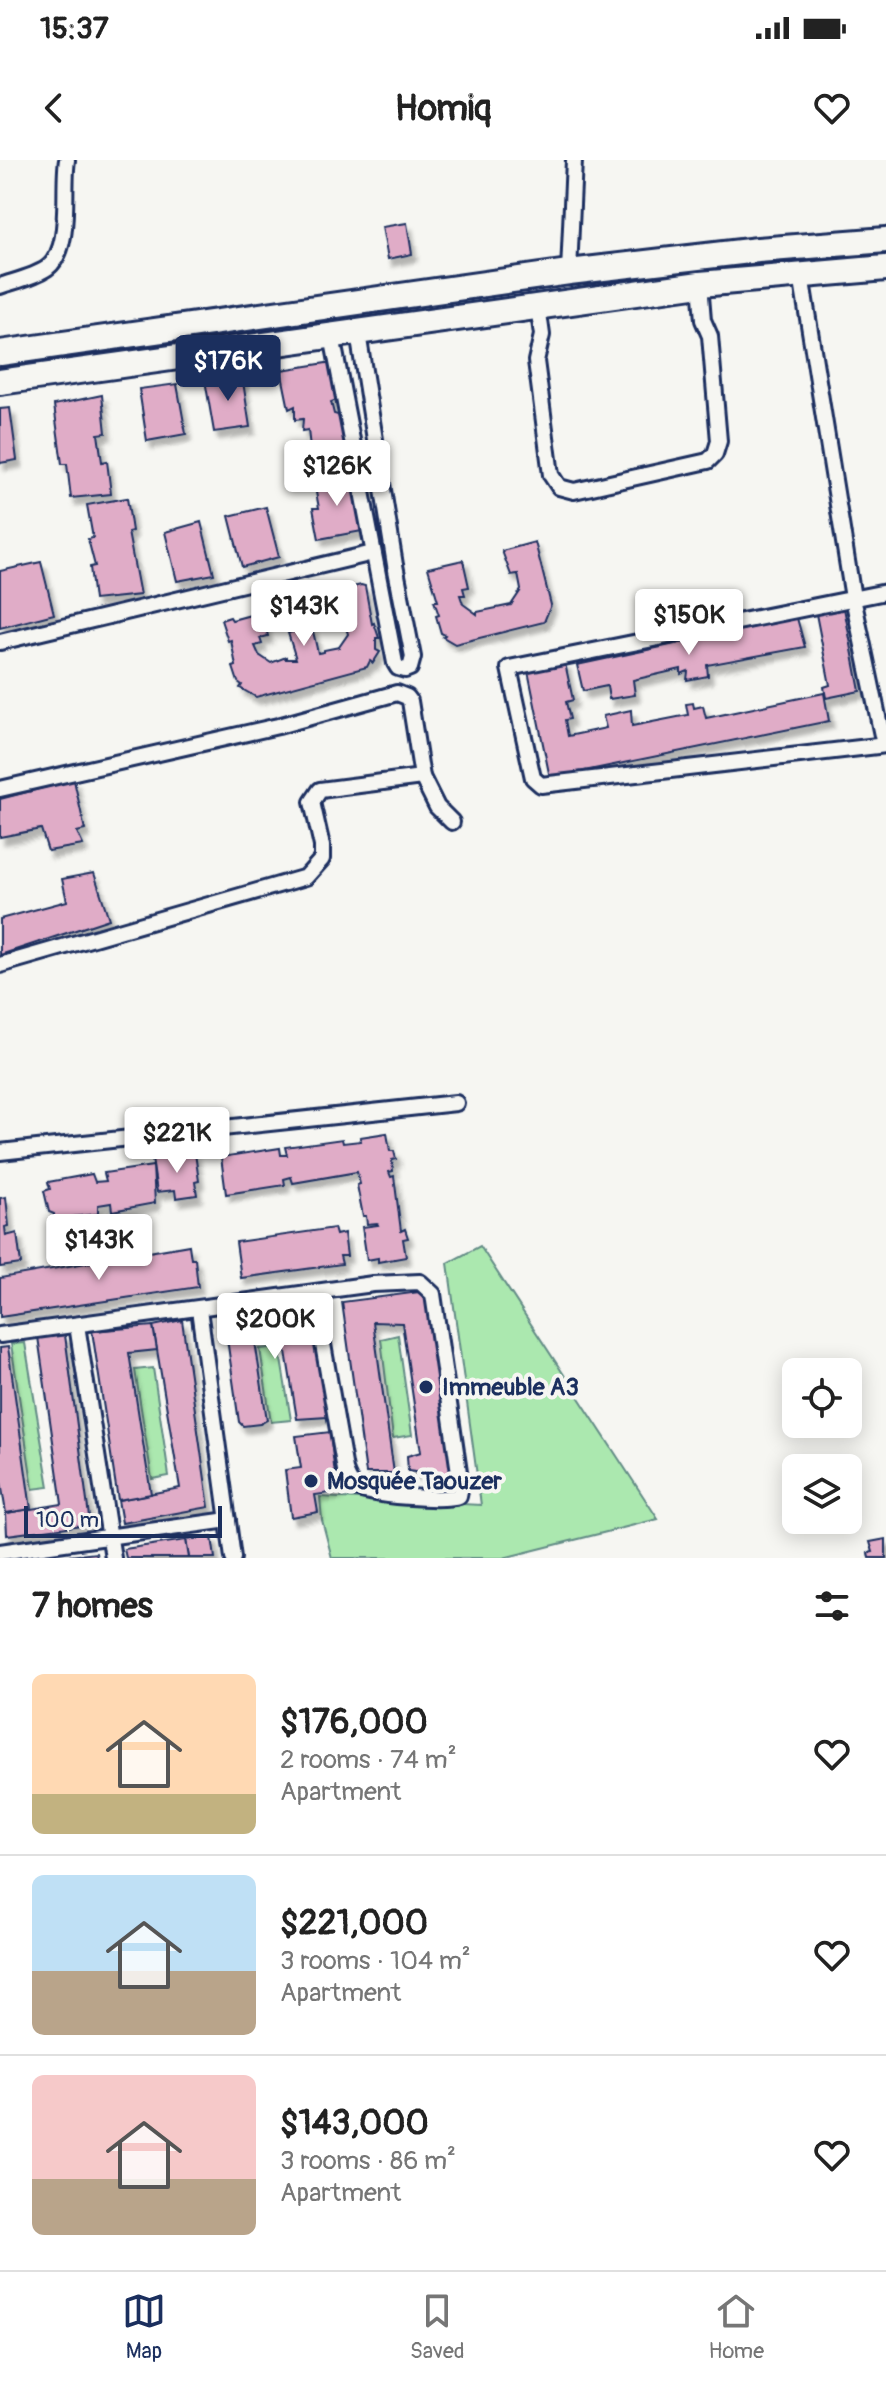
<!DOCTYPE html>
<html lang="en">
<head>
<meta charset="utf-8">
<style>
  body { margin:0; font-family:Pangolin,sans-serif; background:#f2f2f2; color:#222; height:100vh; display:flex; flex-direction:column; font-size:30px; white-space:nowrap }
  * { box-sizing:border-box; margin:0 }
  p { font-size:26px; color:#767676 }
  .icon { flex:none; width:44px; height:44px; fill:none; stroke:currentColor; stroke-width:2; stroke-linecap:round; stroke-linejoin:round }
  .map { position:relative; height:1398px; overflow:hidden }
  .details { display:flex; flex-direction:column; background:#fff; flex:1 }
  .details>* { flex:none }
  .controls { position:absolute; left:782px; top:1198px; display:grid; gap:16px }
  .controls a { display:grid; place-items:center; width:80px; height:80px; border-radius:12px; background:#fff; box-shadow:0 4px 20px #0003; font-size:40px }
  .scale { position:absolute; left:24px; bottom:20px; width:198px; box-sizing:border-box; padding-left:8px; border:4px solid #1b2f5e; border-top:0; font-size:22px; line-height:28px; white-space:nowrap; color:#1b2f5e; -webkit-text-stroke:6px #f6f6f2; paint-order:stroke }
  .price { position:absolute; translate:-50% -68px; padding:0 18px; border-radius:8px; background:#fff; color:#222; font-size:26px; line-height:52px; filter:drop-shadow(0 2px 4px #0008) }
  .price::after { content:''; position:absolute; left:50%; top:48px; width:24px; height:18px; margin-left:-12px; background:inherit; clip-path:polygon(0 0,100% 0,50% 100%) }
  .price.active { background:#1b2f5e; color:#fff }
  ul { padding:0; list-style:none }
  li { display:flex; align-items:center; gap:24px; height:200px; padding:0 32px }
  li+li { border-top:2px solid #e0e0e0 }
  li span { display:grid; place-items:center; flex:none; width:224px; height:160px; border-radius:12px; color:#555 }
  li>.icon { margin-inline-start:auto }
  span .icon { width:96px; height:96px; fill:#fffc; stroke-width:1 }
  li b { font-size:34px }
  h2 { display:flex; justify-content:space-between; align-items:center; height:96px; padding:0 32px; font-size:34px }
  .status { display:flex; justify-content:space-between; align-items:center; height:56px; padding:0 40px; background:#fff; direction:ltr }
  .status svg { height:22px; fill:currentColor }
  header { display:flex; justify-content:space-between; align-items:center; height:104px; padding:0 32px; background:#fff; font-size:36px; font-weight:700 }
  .dock { display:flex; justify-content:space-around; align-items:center; height:112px; border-top:2px solid #e0e0e0; background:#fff; font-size:22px; color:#767676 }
  .dock a { display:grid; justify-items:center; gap:4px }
  .dock .active { color:#1b2f5e }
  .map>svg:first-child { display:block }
</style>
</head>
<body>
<div class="status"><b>15:37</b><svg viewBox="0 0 49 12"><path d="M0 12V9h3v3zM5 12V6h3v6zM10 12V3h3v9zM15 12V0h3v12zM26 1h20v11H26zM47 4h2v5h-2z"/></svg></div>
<header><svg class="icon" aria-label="back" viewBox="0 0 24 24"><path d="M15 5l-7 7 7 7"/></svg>Homiq<svg class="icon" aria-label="heart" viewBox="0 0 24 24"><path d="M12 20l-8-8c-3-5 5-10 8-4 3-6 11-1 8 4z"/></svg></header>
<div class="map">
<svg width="886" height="1398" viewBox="0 0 886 1398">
  <defs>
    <filter id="shadow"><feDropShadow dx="4.5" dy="7" stdDeviation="2" flood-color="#0004"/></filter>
  </defs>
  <rect width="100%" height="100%" fill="#f6f6f2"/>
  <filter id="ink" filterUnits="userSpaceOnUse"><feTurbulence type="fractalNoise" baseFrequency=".0125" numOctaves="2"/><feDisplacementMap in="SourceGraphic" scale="16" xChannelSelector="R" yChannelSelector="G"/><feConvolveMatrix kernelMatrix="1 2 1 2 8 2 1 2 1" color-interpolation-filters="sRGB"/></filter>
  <g filter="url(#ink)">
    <!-- green -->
    <g fill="#abe8af" stroke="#638c86" stroke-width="2">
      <path d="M 480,1086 L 658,1359 L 503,1398 L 332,1398 L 322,1360 L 320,1337 L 481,1345 L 448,1103 Z"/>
      <path d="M 398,1175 L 412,1275 L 393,1278 L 381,1179 Z"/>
      <path d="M 25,1183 L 49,1327 L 33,1329 L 11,1184 Z"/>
      <path d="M 279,1187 L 291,1260 L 271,1262 L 260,1189 Z"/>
      <path d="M 153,1208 L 169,1316 L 152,1319 L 135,1210 Z"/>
    </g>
    <!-- building -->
    <g fill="#e0acc7" stroke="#1b2f5e" stroke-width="2" filter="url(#shadow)">
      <path d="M 407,63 L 412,94 L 388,99 L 382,67 Z"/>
      <path d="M 333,202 L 339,239 L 331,242 L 334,254 L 338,255 L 342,267 L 347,268 L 349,299 L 312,306 L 308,270 L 302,271 L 303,259 L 295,260 L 295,246 L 289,249 L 281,210 Z"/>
      <path d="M 242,215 L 250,267 L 214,272 L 205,220 Z"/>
      <path d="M 177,224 L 186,274 L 147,281 L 139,229 Z"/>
      <path d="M 102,235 L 106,273 L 98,274 L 102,302 L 107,301 L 111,334 L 71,338 L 67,304 L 62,304 L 54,245 Z"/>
      <path d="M 10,248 L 17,300 L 0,303 L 0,249 Z"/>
      <path d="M 352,315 L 362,371 L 319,379 L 313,348 L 319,348 L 314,322 Z"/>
      <path d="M 127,338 L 132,371 L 128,372 L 140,435 L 94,440 L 90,407 L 95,406 L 88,379 L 93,378 L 87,345 Z"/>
      <path d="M 266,347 L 279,397 L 242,407 L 229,356 Z"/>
      <path d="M 201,362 L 214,414 L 177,421 L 165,372 Z"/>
      <path d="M 535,382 L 551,445 L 544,462 L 455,484 L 443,477 L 445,475 L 441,473 L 436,456 L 439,455 L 434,441 L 438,441 L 428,408 L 463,400 L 469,427 L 463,428 L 465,435 L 460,435 L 463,444 L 477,454 L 477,452 L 511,445 L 521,430 L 518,414 L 511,415 L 502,391 Z"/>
      <path d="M 41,402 L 54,454 L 0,468 L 0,411 Z"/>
      <path d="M 361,425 L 365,426 L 372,464 L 374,463 L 379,478 L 376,478 L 376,490 L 380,492 L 373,503 L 370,501 L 367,507 L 256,537 L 240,528 L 242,525 L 238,522 L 233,507 L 236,506 L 231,480 L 228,481 L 221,460 L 230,457 L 232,460 L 254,454 L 253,452 L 261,449 L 268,476 L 260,478 L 262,484 L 255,486 L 259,495 L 271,503 L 286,497 L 286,499 L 296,499 L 288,473 L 312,467 L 318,493 L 324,492 L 324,490 L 339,487 L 348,474 L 343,458 L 337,459 L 329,433 Z"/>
      <path d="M 844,448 L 860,531 L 826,538 L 824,527 L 830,525 L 816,454 Z"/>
      <path d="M 797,458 L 805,487 L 707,505 L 708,516 L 687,520 L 688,511 L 681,514 L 681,509 L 633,520 L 635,535 L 609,539 L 607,526 L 583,531 L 577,505 Z"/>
      <path d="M 565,503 L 573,540 L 566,542 L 570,559 L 565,560 L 568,576 L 606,568 L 603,556 L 631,550 L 632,566 L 688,555 L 686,544 L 693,543 L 694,548 L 703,546 L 706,558 L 824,533 L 829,561 L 550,618 L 528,511 Z"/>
      <path d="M 74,620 L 85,670 L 77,672 L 83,685 L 48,691 L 41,669 L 0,677 L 0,639 Z"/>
      <path d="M 94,713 L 109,759 L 0,795 L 0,759 L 67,741 L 62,719 Z"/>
      <path d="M 387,973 L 390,991 L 394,991 L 396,999 L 392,1000 L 393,1011 L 389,1012 L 391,1017 L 394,1016 L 401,1071 L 405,1069 L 408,1078 L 403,1079 L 406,1097 L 378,1102 L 378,1098 L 367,1100 L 362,1067 L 378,1065 L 377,1063 L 367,1064 L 366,1056 L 363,1056 L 357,1025 L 360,1024 L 357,1012 L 293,1023 L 291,1017 L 284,1019 L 285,1025 L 226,1034 L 221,997 L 280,988 L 281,995 L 287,995 L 285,987 L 342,979 L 343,983 L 361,981 L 360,977 Z"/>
      <path d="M 195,993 L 199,1021 L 195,1022 L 197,1035 L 176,1038 L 175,1030 L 157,1032 L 152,999 Z"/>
      <path d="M 153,1006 L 155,1043 L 112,1051 L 111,1043 L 98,1045 L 98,1054 L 54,1059 L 54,1054 L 49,1052 L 44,1031 L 50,1029 L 48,1022 L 92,1014 L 95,1022 L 106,1021 L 104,1013 Z"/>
      <path d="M 6,1037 L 9,1066 L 5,1067 L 6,1076 L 17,1073 L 21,1104 L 0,1107 L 0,1038 Z"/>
      <path d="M 334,1068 L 336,1075 L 344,1073 L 347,1096 L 340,1096 L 342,1104 L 241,1118 L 236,1082 Z"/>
      <path d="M 189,1085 L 191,1099 L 195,1099 L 198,1127 L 0,1157 L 0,1118 Z"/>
      <path d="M 427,1131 L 454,1317 L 423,1318 L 422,1313 L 408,1311 L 407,1296 L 421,1292 L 402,1163 L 373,1162 L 394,1313 L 366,1313 L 342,1142 Z"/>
      <path d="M 309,1142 L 327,1257 L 297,1259 L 283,1173 L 254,1175 L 267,1260 L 260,1264 L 243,1266 L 239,1262 L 223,1151 L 252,1149 L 254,1155 L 278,1153 L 279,1146 Z"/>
      <path d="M 182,1160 L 209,1347 L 122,1363 L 118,1340 L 180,1328 L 153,1166 Z"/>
      <path d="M 153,1166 L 157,1190 L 129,1193 L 151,1334 L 118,1340 L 92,1171 Z"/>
      <path d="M 65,1175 L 90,1364 L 7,1375 L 6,1353 L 62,1344 L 38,1177 Z"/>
      <path d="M 8,1187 L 31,1349 L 6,1353 L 0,1316 L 0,1188 Z"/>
      <path d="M 330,1272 L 337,1332 L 315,1335 L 318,1352 L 291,1357 L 285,1310 L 301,1308 L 296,1276 Z"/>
      <path d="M 212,1377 L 215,1398 L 189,1398 L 186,1380 Z"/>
      <path d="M 886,1379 L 886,1398 L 869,1398 L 868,1393 L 873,1392 L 870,1382 Z"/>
      <path d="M 186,1380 L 189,1398 L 126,1398 L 124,1389 Z"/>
      <path d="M 96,1393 L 97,1398 L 70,1398 L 70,1396 Z"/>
    </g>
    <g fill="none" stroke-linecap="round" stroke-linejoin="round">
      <!-- street casing -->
      <g stroke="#1b2f5e" stroke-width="20">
        <g id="street">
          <path d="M 569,112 L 574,0"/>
          <path d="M 801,115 L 853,438 L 884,585"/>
          <path d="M 0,126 C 14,121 34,117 47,108 C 73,89 62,29 67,0"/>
          <path d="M 538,146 L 542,175 L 536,201 L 551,315 L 559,327 L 574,331 L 708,301 L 715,294 L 719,281 L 710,176 L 703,160 L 700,124"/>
          <path d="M 332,176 L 395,503 L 398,508 L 405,510 L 410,508 L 413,497 L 395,405 L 358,173"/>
          <path d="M 886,432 L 509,508 L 533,618 L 541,625 L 886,585"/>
          <path d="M 0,482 L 373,393"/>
          <path d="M 0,629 L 278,566 L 397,533 L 407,537 L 410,541 L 422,617"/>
          <path d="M 0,805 L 306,717 L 322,699 L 322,686 L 312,642 L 320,630 L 422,617 L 437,647 L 452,662"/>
          <path d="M 0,992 L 456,943"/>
          <path d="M 199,1149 L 233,1398"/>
          <path d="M 77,1165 L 113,1398"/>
          <path d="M 0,1175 L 373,1124 L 420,1122 L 433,1134 L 461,1326 L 459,1336 C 443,1341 369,1336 355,1327 C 350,1323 347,1316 345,1310 L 314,1133"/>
          <path d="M 0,1392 L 228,1360"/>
        </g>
      </g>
      <!-- primary casing -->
      <g stroke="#1b2f5e" stroke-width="30">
        <g id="primary">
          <path d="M 0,193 L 569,112 L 758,90 L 886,80"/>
          <path d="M 0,222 L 700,124 L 886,108"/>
        </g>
      </g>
      <!-- street -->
      <use href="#street" stroke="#f6f6f2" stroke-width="14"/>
      <!-- primary -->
      <use href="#primary" stroke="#f6f6f2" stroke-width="24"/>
    </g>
  </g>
  <!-- markers -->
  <g fill="#1b2f5e" stroke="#f6f6f2" stroke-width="3">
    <circle cx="426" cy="1227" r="8"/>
    <circle cx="311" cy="1321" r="8"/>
  </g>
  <g text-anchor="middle" stroke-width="8" stroke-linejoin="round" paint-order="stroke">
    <!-- poi labels -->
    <g font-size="24" font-weight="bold" fill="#1b2f5e" stroke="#f6f6f2" text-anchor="start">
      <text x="442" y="1235">Immeuble A3</text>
      <text x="327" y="1329">Mosquée Taouzer</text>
    </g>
  </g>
</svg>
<div class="controls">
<a><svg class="icon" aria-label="locate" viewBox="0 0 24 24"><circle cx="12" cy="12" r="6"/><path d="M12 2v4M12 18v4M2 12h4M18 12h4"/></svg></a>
<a><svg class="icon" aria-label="layers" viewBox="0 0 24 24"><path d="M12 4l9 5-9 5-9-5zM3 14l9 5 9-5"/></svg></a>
</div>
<div class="scale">100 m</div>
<b class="price active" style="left:228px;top:243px">$176K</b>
<b class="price" style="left:337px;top:348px">$126K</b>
<b class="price" style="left:304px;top:488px">$143K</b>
<b class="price" style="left:689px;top:497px">$150K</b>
<b class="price" style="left:177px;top:1015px">$221K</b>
<b class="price" style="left:99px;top:1122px">$143K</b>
<b class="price" style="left:275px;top:1201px">$200K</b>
</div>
<section class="details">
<h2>7 homes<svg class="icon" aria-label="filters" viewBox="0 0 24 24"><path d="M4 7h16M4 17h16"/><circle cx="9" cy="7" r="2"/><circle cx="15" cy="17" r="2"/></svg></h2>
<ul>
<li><span style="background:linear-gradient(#ffd9b3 75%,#c2b280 0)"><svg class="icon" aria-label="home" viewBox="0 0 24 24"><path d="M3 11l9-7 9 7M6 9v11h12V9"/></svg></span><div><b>$176,000</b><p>2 rooms · 74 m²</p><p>Apartment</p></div><svg class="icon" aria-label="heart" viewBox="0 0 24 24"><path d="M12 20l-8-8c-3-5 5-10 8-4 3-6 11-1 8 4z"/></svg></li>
<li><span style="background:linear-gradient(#bfe0f5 60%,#b9a48a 0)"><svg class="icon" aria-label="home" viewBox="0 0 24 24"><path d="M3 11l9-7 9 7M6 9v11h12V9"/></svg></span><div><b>$221,000</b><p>3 rooms · 104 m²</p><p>Apartment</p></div><svg class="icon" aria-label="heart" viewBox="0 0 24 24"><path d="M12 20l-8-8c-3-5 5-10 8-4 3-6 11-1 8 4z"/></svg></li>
<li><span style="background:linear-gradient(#f6c9c9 65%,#b9a48a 0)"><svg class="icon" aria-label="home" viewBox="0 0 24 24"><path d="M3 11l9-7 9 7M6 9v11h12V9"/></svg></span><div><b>$143,000</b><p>3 rooms · 86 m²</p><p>Apartment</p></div><svg class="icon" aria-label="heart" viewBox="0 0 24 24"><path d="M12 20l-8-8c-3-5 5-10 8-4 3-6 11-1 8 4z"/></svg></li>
</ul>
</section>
<nav class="dock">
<a class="active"><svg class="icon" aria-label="map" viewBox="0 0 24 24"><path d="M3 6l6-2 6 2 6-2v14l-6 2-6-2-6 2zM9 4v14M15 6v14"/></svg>Map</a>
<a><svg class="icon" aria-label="saved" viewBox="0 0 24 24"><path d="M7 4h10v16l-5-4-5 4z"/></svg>Saved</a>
<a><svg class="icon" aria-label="home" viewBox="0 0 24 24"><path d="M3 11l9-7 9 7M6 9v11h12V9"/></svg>Home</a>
</nav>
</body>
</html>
